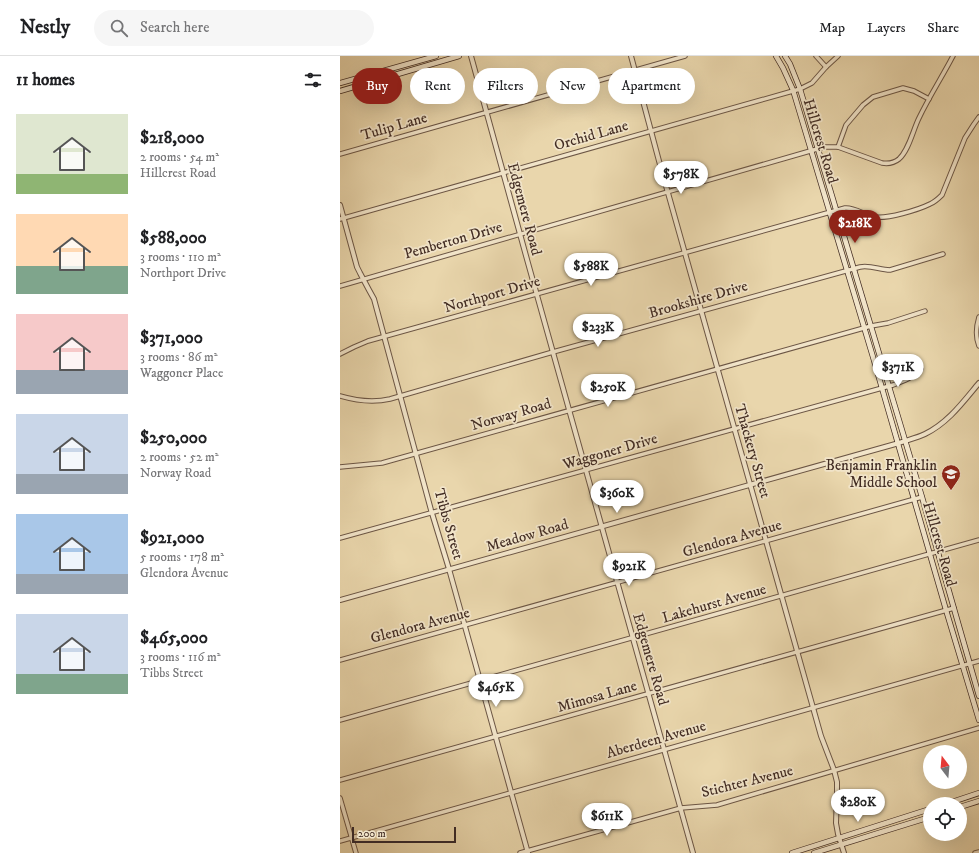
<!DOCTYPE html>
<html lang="en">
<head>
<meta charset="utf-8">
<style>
  body { margin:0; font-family:"IM FELL DW Pica",serif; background:#f6f6f6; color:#202124; height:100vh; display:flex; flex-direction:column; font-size:15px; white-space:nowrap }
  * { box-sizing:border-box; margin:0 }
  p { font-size:13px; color:#757577 }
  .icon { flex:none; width:22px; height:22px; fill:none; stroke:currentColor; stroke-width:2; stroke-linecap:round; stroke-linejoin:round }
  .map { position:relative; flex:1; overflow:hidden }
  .side { display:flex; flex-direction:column; background:#fff; width:340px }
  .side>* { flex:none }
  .hud { position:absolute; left:12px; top:12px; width:380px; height:36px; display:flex; gap:8px }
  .needle { width:26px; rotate:344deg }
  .tools { position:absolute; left:583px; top:689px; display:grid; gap:8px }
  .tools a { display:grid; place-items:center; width:44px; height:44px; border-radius:50%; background:#fff; box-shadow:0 4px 16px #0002; font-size:20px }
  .scale { position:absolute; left:12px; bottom:10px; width:104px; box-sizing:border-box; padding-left:4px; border:2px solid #422c23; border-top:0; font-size:11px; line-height:14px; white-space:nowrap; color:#422c23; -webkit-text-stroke:3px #f1e4c9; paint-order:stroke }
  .price { position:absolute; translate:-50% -34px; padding:0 9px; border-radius:14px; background:#fff; color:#222; font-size:13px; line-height:26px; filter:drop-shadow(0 1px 2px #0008) }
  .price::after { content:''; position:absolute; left:50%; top:24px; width:12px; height:9px; margin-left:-6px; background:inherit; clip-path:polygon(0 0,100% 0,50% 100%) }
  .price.current { background:#8f2418; color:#fff }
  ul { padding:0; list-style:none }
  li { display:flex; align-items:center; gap:12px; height:100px; padding:0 16px }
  li span { display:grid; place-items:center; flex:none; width:112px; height:80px; border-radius:0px; color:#555 }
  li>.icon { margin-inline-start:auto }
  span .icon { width:48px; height:48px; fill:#fffc; stroke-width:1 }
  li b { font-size:17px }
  h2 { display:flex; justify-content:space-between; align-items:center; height:48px; padding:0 16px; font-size:17px }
  .chip { padding:0 14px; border-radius:18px; background:#fff; box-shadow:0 4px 16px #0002; font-size:14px; line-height:36px }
  .chip.current { background:#8f2418; color:#fff }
  header { display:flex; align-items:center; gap:24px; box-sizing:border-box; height:56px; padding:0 20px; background:#fff; border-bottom:1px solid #e0e0e0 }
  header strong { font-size:19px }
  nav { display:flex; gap:22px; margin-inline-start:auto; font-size:14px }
  .search { width:280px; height:36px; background:#f6f6f6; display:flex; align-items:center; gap:10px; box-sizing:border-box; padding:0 14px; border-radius:22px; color:#757577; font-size:15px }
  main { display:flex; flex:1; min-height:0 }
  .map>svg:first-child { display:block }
</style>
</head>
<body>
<header>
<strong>Nestly</strong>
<div class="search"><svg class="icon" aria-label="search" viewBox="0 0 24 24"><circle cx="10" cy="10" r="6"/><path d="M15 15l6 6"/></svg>Search here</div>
<nav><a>Map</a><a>Layers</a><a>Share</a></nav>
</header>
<main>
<section class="side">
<h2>11 homes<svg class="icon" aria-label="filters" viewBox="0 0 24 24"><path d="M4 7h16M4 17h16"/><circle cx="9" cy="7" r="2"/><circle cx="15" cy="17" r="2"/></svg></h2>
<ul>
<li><span style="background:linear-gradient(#dfe7d0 75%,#8fb573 0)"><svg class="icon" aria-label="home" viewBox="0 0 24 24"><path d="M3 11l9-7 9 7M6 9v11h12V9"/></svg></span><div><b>$218,000</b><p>2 rooms · 54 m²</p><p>Hillcrest Road</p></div></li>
<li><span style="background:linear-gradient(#ffd9b3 65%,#7fa58c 0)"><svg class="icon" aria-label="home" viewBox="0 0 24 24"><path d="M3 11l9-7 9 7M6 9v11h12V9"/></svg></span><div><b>$588,000</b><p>3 rooms · 110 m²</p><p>Northport Drive</p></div></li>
<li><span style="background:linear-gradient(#f6c9c9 70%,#9aa5b1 0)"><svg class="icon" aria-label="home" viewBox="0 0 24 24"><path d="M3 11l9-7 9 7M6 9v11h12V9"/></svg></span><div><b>$371,000</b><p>3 rooms · 86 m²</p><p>Waggoner Place</p></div></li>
<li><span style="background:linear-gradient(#c9d6e8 75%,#9aa5b1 0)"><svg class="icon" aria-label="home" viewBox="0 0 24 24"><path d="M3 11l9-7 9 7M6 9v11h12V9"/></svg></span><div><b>$250,000</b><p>2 rooms · 52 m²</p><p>Norway Road</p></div></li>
<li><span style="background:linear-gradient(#a9c7e8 75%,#9aa5b1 0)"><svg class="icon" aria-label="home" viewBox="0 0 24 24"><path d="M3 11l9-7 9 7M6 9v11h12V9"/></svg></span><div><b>$921,000</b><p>5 rooms · 178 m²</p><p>Glendora Avenue</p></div></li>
<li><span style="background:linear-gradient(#c9d6e8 75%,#7fa58c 0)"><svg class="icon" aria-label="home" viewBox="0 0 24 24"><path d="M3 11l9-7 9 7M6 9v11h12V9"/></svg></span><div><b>$465,000</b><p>3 rooms · 116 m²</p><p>Tibbs Street</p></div></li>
</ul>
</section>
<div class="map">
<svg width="639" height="797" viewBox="0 0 639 797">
  <rect width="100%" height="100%" fill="#e9d6ac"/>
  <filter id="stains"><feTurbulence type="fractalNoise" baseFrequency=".005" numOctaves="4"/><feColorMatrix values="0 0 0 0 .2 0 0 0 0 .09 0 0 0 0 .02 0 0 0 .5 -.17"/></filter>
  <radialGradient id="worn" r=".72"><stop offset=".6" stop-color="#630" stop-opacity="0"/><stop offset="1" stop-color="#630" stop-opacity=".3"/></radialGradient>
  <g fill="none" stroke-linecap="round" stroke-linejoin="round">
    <!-- minor casing -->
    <g stroke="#6c5645" stroke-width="5.5">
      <g id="minor">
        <path d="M 476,0 L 486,11"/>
        <path d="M 498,91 L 506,69 L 523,49 L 533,41 L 563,32 L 574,35 L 589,43"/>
        <path d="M 0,98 L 345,0"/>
        <path d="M 0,163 L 460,33 L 472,27 L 486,11 L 498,0"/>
        <path d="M 0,230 L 484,91 L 498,91 L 542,107 C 548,108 554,107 559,103 C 569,94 573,74 579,62 C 589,41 602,21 613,0"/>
        <path d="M 639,261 C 636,271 635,280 639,290"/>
        <path d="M 0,298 L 14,291 L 28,285 L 505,152 C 515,151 524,159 535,161 C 547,163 578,154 590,148 C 595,146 598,143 602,139 L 625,82 L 634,68 L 639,61"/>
        <path d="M 0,340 C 17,345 33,347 50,343 L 213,296 L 520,211 C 531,209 540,214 550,214 L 603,198"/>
        <path d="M 0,411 L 42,407 L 531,270 L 548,267 L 585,255"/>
        <path d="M 0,482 L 553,329 C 564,325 574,321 581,313"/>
        <path d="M 0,604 L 582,441"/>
        <path d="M 0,664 L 639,484"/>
        <path d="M 0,724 L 614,552"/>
        <path d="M 0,742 L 16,797"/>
        <path d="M 0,785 L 639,605"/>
        <path d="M 180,797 L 341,752 L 377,749 L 639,672"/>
        <path d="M 635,797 L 639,796"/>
      </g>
    </g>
    <!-- tertiary casing -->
    <g stroke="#6c5645" stroke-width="6">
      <g id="tertiary">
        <path d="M 131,0 L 188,207 L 353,797"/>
        <path d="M 291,0 L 319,105 L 481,680 L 494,714 L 497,726 L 497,739 L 496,767 L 498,778 L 504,797"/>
        <path d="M 0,149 L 17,211 L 20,217 L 29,234 L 34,243 L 91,454 L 109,513 L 188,797"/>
        <path d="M 0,544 L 559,387 C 567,384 577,382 585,378 C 608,367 623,346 639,327"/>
      </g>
    </g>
    <!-- secondary casing -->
    <g stroke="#422c23" stroke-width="6">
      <g id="secondary">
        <path d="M 436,0 L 443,12 L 453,34 L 533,301 L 606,554 L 639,664"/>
        <path d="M 445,0 L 450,8 L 460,33 L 582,441 L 639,640"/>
        <path d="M 0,27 L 96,0"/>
        <path d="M 0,35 L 119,0"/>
        <path d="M 606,748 L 639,737"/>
        <path d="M 620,751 L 639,745"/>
        <path d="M 452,797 L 590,753"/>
        <path d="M 474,797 L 590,761"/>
      </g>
    </g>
    <!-- minor -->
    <use href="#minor" stroke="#f1e4c9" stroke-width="3.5"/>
    <!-- tertiary -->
    <use href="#tertiary" stroke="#f1e4c9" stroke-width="4"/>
    <!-- secondary -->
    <use href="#secondary" stroke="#f1e4c9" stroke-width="4.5"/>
  </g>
  <!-- icons -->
  <defs>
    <g id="school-pin" transform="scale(1)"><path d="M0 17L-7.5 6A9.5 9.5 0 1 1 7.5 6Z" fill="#8f2418" stroke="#f1e4c9"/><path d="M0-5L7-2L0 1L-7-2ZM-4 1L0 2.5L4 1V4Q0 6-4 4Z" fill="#fff"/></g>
  </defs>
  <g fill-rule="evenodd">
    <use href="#school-pin" x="611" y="418"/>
  </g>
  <g text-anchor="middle" stroke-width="3.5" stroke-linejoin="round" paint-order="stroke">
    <!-- street labels -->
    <g font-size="15" fill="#422c23" stroke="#f1e4c9">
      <text transform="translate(54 70) rotate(-16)" y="5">Tulip Lane</text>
      <text transform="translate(251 79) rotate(-16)" y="5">Orchid Lane</text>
      <text transform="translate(481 85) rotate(73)" y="5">Hillcrest Road</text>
      <text transform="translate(185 153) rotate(75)" y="5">Edgemere Road</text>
      <text transform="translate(113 184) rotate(-16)" y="5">Pemberton Drive</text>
      <text transform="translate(152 238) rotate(-16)" y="5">Northport Drive</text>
      <text transform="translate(358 243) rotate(-16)" y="5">Brookshire Drive</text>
      <text transform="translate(171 358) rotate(-16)" y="5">Norway Road</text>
      <text transform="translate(270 395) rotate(-16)" y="5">Waggoner Drive</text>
      <text transform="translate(413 395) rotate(74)" y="5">Thackery Street</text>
      <text transform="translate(109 468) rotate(74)" y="5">Tibbs Street</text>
      <text transform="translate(187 479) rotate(-16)" y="5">Meadow Road</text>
      <text transform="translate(392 482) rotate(-16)" y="5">Glendora Avenue</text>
      <text transform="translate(600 488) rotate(74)" y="5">Hillcrest Road</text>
      <text transform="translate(374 547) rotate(-16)" y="5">Lakehurst Avenue</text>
      <text transform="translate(80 569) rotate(-15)" y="5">Glendora Avenue</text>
      <text transform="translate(311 603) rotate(74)" y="5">Edgemere Road</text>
      <text transform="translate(257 640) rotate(-16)" y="5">Mimosa Lane</text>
      <text transform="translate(316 683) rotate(-16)" y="5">Aberdeen Avenue</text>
      <text transform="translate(407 725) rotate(-14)" y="5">Stichter Avenue</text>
    </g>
    <!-- poi labels -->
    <g font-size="15" fill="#422c23" stroke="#f1e4c9" text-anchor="end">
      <text x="597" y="414">Benjamin Franklin<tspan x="597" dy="17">Middle School</tspan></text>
    </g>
  </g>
  <rect width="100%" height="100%" filter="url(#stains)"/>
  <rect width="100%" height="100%" fill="url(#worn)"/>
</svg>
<div class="tools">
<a><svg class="needle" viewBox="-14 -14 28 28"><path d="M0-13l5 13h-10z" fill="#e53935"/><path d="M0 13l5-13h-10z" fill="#757577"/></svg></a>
<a><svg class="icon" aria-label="locate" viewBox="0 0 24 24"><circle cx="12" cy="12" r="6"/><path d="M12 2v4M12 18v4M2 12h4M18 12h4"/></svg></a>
</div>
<div class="scale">200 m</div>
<b class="price" style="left:341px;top:139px">$578K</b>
<b class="price current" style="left:515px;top:188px">$218K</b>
<b class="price" style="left:251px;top:231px">$588K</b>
<b class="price" style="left:258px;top:292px">$233K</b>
<b class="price" style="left:558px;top:332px">$371K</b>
<b class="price" style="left:268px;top:352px">$250K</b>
<b class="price" style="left:277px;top:458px">$360K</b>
<b class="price" style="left:289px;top:531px">$921K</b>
<b class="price" style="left:156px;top:652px">$465K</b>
<b class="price" style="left:518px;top:767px">$280K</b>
<b class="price" style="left:267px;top:781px">$611K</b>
<div class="hud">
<a class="chip current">Buy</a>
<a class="chip">Rent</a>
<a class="chip">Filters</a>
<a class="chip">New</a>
<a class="chip">Apartment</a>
</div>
</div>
</main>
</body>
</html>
